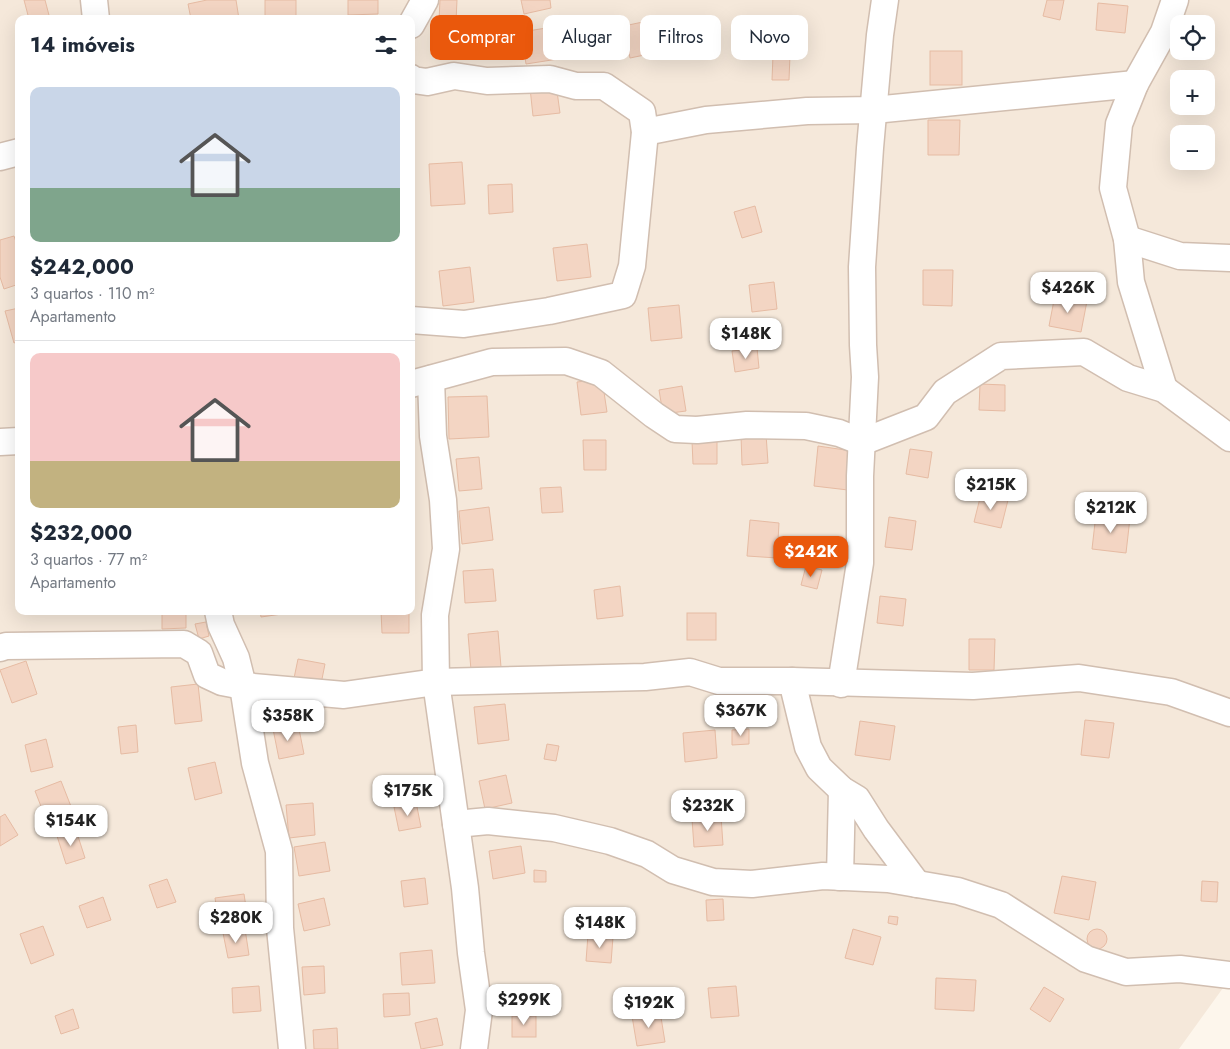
<!DOCTYPE html>
<html lang="pt">
<head>
<meta charset="utf-8">
<style>
  body { margin:0; font-family:Jost,sans-serif; background:#f6f6f7; color:#1f2937; height:100vh; display:flex; flex-direction:column; font-size:19px; white-space:nowrap }
  * { box-sizing:border-box; margin:0 }
  p { font-size:16px; color:#747a83 }
  .icon { flex:none; width:28px; height:28px; fill:none; stroke:currentColor; stroke-width:2; stroke-linecap:round; stroke-linejoin:round }
  .map { position:relative; flex:1; overflow:hidden }
  .sheet { position:absolute; left:15px; top:15px; width:400px; height:600px; display:flex; flex-direction:column; background:#fff; border-radius:10px; box-shadow:0 5px 20px #0002 }
  .sheet>* { flex:none }
  .banner { position:absolute; left:430px; top:15px; width:475px; height:45px; display:flex; gap:10px }
  .buttons { position:absolute; left:1170px; top:15px; display:grid; gap:10px }
  .buttons a { display:grid; place-items:center; width:45px; height:45px; border-radius:10px; background:#fff; box-shadow:0 5px 20px #0002; font-size:25px }
  .price { position:absolute; translate:-50% -42px; padding:0 11px; border-radius:10px; background:#fff; color:#222; font-size:16px; line-height:32px; filter:drop-shadow(0 1px 2px #0008) }
  .price::after { content:''; position:absolute; left:50%; top:30px; width:15px; height:11px; margin-left:-8px; background:inherit; clip-path:polygon(0 0,100% 0,50% 100%) }
  .price.selected { background:#ea580c; color:#fff }
  ul { padding:0; list-style:none }
  li { display:grid; align-content:center; gap:10px; height:265px; padding:0 15px }
  li+li { border-top:1px solid #e0e1e3 }
  li span { display:grid; place-items:center; height:155px; border-radius:10px; color:#555 }
  li>.icon { margin-inline-start:auto }
  span .icon { width:90px; height:90px; fill:#fffc; stroke-width:1 }
  li b { font-size:21px }
  h2 { display:flex; justify-content:space-between; align-items:center; height:60px; padding:0 15px; font-size:21px }
  .chip { padding:0 18px; border-radius:10px; background:#fff; box-shadow:0 5px 20px #0002; font-size:18px; line-height:45px }
  .chip.selected { background:#ea580c; color:#fff }
  .map>svg:first-child { display:block }
</style>
</head>
<body>
<div class="map">
<svg width="1230" height="1049" viewBox="0 0 1230 1049">
  <rect width="100%" height="100%" fill="#fdf6ec"/>
  <!-- residential -->
  <path fill="#f5e8da" fill-rule="evenodd" d="M 0,0 L 1230,0 L 1230,982 L 1228,981 L 1179,1049 L 0,1049 ZM 19,19 L 411,19 L 411,611 L 19,611 ZM 1179,24 L 1206,24 L 1206,51 L 1179,51 ZM 1179,79 L 1206,79 L 1206,106 L 1179,106 ZM 1179,134 L 1206,134 L 1206,161 L 1179,161 Z"/>
  <!-- building -->
  <g fill="#f3d5c3" stroke="#e6bba3">
    <path d="M 24,0 L 45,0 L 50,19 L 29,19 Z"/>
    <path d="M 207,0 L 236,0 L 239,19 L 191,19 L 188,4 Z"/>
    <rect x="265" y="0" width="31" height="19"/>
    <path d="M 348,0 L 378,0 L 378,14 L 348,15 Z"/>
    <path d="M 440,0 L 457,0 L 456,21 L 439,21 Z"/>
    <path d="M 521,0 L 550,0 L 551,8 L 524,14 Z"/>
    <path d="M 1047,0 L 1064,0 L 1060,20 L 1043,16 Z"/>
    <path d="M 1098,3 L 1128,6 L 1125,33 L 1096,30 Z"/>
    <path d="M 652,20 L 659,52 L 630,58 L 624,26 Z"/>
    <path d="M 553,27 L 558,59 L 526,64 L 521,32 Z"/>
    <rect x="930" y="51" width="32" height="34"/>
    <path d="M 773,55 L 790,55 L 789,80 L 772,80 Z"/>
    <path d="M 556,84 L 560,113 L 533,116 L 530,88 Z"/>
    <path d="M 928,120 L 960,120 L 959,155 L 928,155 Z"/>
    <path d="M 462,162 L 465,204 L 431,206 L 429,164 Z"/>
    <path d="M 512,184 L 513,212 L 489,214 L 488,185 Z"/>
    <path d="M 755,206 L 762,232 L 742,238 L 734,212 Z"/>
    <path d="M 14,236 L 19,251 L 19,284 L 4,289 L 0,277 L 0,240 Z"/>
    <path d="M 587,244 L 591,277 L 557,281 L 553,248 Z"/>
    <path d="M 470,267 L 474,302 L 443,306 L 439,271 Z"/>
    <path d="M 923,270 L 953,270 L 952,306 L 923,305 Z"/>
    <path d="M 774,282 L 777,309 L 752,312 L 749,285 Z"/>
    <path d="M 1055,295 L 1087,301 L 1081,332 L 1049,326 Z"/>
    <path d="M 679,305 L 682,338 L 651,341 L 648,308 Z"/>
    <path d="M 19,308 L 19,341 L 14,343 L 5,311 Z"/>
    <path d="M 757,348 L 759,368 L 735,372 L 732,351 Z"/>
    <path d="M 602,379 L 607,412 L 581,415 L 577,382 Z"/>
    <path d="M 980,384 L 1005,385 L 1005,411 L 979,410 Z"/>
    <path d="M 682,386 L 686,411 L 663,414 L 659,390 Z"/>
    <path d="M 487,396 L 489,437 L 449,439 L 448,397 Z"/>
    <path d="M 766,434 L 768,463 L 742,465 L 741,435 Z"/>
    <path d="M 583,440 L 606,440 L 606,470 L 584,470 Z"/>
    <path d="M 717,440 L 717,464 L 693,464 L 692,441 Z"/>
    <path d="M 818,446 L 852,451 L 848,490 L 814,486 Z"/>
    <path d="M 910,449 L 932,452 L 928,478 L 906,474 Z"/>
    <path d="M 479,457 L 482,489 L 459,491 L 456,459 Z"/>
    <path d="M 561,487 L 563,512 L 542,513 L 540,488 Z"/>
    <path d="M 981,494 L 1008,500 L 1001,528 L 974,522 Z"/>
    <path d="M 489,507 L 493,540 L 462,544 L 459,511 Z"/>
    <path d="M 1096,514 L 1130,518 L 1126,553 L 1092,549 Z"/>
    <path d="M 889,517 L 916,521 L 912,550 L 885,547 Z"/>
    <path d="M 750,520 L 779,523 L 777,558 L 747,556 Z"/>
    <path d="M 806,566 L 822,570 L 817,589 L 801,585 Z"/>
    <path d="M 493,569 L 496,601 L 465,603 L 463,571 Z"/>
    <path d="M 620,586 L 623,616 L 597,619 L 594,590 Z"/>
    <path d="M 880,596 L 906,599 L 903,626 L 877,623 Z"/>
    <path d="M 162,611 L 186,611 L 186,628 L 162,629 Z"/>
    <path d="M 260,611 L 289,611 L 289,613 L 261,617 Z"/>
    <path d="M 381,611 L 409,611 L 409,633 L 382,633 Z"/>
    <rect x="687" y="613" width="29" height="27"/>
    <path d="M 206,622 L 209,636 L 199,639 L 195,624 Z"/>
    <path d="M 498,631 L 501,667 L 471,670 L 468,634 Z"/>
    <path d="M 969,639 L 995,639 L 994,670 L 969,670 Z"/>
    <path d="M 298,659 L 325,664 L 320,689 L 293,683 Z"/>
    <path d="M 26,661 L 37,694 L 12,703 L 0,670 Z"/>
    <path d="M 198,684 L 202,721 L 175,724 L 171,687 Z"/>
    <path d="M 505,704 L 509,740 L 478,744 L 474,707 Z"/>
    <path d="M 1085,720 L 1114,723 L 1109,758 L 1081,755 Z"/>
    <path d="M 860,721 L 895,726 L 890,760 L 855,755 Z"/>
    <path d="M 298,724 L 304,754 L 279,759 L 273,729 Z"/>
    <path d="M 136,725 L 138,752 L 121,754 L 118,727 Z"/>
    <path d="M 749,729 L 749,744 L 732,745 L 732,730 Z"/>
    <path d="M 715,730 L 717,758 L 685,762 L 683,733 Z"/>
    <path d="M 46,739 L 53,767 L 31,772 L 25,745 Z"/>
    <path d="M 547,744 L 559,746 L 556,761 L 544,759 Z"/>
    <path d="M 215,762 L 222,793 L 195,800 L 188,768 Z"/>
    <path d="M 506,775 L 512,803 L 485,809 L 479,781 Z"/>
    <path d="M 61,781 L 72,809 L 46,819 L 35,791 Z"/>
    <path d="M 416,802 L 421,827 L 399,831 L 394,807 Z"/>
    <path d="M 313,803 L 315,835 L 289,838 L 286,805 Z"/>
    <path d="M 5,814 L 18,835 L 0,846 L 0,817 Z"/>
    <path d="M 721,816 L 723,845 L 694,847 L 692,819 Z"/>
    <path d="M 76,830 L 85,858 L 66,864 L 57,836 Z"/>
    <path d="M 325,842 L 330,871 L 299,876 L 294,847 Z"/>
    <path d="M 521,846 L 525,873 L 493,879 L 489,851 Z"/>
    <path d="M 534,870 L 546,871 L 546,882 L 534,882 Z"/>
    <path d="M 1062,876 L 1096,882 L 1089,920 L 1054,913 Z"/>
    <path d="M 425,878 L 428,904 L 404,907 L 401,881 Z"/>
    <path d="M 167,879 L 176,902 L 157,908 L 149,885 Z"/>
    <path d="M 1202,881 L 1218,882 L 1217,902 L 1201,901 Z"/>
    <path d="M 244,894 L 248,920 L 219,924 L 215,898 Z"/>
    <path d="M 103,897 L 111,920 L 87,928 L 79,906 Z"/>
    <path d="M 324,898 L 330,925 L 304,931 L 298,904 Z"/>
    <path d="M 723,899 L 724,920 L 707,921 L 706,900 Z"/>
    <path d="M 889,916 L 898,917 L 897,925 L 888,923 Z"/>
    <path d="M 43,926 L 54,955 L 31,964 L 20,934 Z"/>
    <circle cx="1097" cy="939" r="10"/>
    <path d="M 245,929 L 249,955 L 228,958 L 223,933 Z"/>
    <path d="M 853,929 L 881,937 L 873,965 L 845,958 Z"/>
    <path d="M 588,935 L 613,937 L 611,963 L 586,961 Z"/>
    <path d="M 432,950 L 435,983 L 402,985 L 400,953 Z"/>
    <path d="M 324,966 L 325,993 L 304,995 L 302,967 Z"/>
    <path d="M 936,978 L 976,980 L 974,1011 L 935,1009 Z"/>
    <path d="M 259,986 L 261,1011 L 233,1013 L 232,988 Z"/>
    <path d="M 736,986 L 739,1016 L 711,1018 L 708,988 Z"/>
    <path d="M 1044,987 L 1064,999 L 1050,1022 L 1030,1009 Z"/>
    <path d="M 409,993 L 410,1015 L 384,1017 L 383,994 Z"/>
    <path d="M 73,1009 L 79,1028 L 61,1034 L 55,1016 Z"/>
    <path d="M 660,1011 L 665,1042 L 637,1046 L 632,1016 Z"/>
    <rect x="512" y="1016" width="24" height="21"/>
    <path d="M 437,1018 L 443,1045 L 421,1049 L 415,1023 Z"/>
    <path d="M 337,1028 L 338,1049 L 314,1049 L 313,1030 Z"/>
  </g>
  <g fill="none" stroke-linecap="round" stroke-linejoin="round">
    <!-- street casing -->
    <g stroke="#d1beb0" stroke-width="29">
      <g id="street">
        <path d="M 94,0 L 96,19"/>
        <path d="M 411,25 L 425,0"/>
        <path d="M 411,78 L 413,80 L 427,82 L 454,76 L 487,81 L 550,79 L 576,86 L 604,86 L 642,112 L 645,132 L 632,266 L 623,295 L 549,311 L 464,324 L 411,320"/>
        <path d="M 645,132 L 706,120 L 807,111 L 874,110 L 1135,84"/>
        <path d="M 0,157 L 19,152"/>
        <path d="M 1127,239 L 1180,256 L 1230,258"/>
        <path d="M 431,379 L 433,436 L 443,500 L 446,549 L 435,615 L 436,682 L 465,888 L 471,953 L 479,1010 L 474,1049"/>
        <path d="M 411,384 L 492,362 L 566,361 L 601,373 L 654,415 L 675,429 L 697,430 L 747,425 L 806,426 L 839,433 L 862,442 L 926,417 L 945,392 L 1001,356 L 1084,352 L 1128,378 L 1164,389 L 1230,438"/>
        <path d="M 1164,389 L 1131,282 L 1127,239 L 1113,188 L 1119,124 L 1135,84 L 1164,32 L 1175,0"/>
        <path d="M 0,442 L 19,441"/>
        <path d="M 218,611 L 221,625 L 236,658 L 243,686 L 255,763 L 279,851 L 280,928 L 292,1049"/>
        <path d="M 0,648 L 6,646 L 184,644 L 199,653 L 207,675 L 222,682 L 243,686 L 344,695 L 436,682 L 645,677 L 690,672 L 719,681 L 792,681 L 973,686 L 1079,678 L 1171,692 L 1230,713"/>
        <path d="M 792,681 L 808,747 L 819,768 L 842,790 L 857,799 L 876,829 L 917,884"/>
        <path d="M 841,684 L 860,563 L 860,476 L 865,377 L 863,345 L 862,267 L 870,148 L 880,35 L 885,0"/>
        <path d="M 456,824 L 488,821 L 554,828 L 610,841 L 647,854 L 673,870 L 713,882 L 752,884 L 823,876 L 888,879 L 958,891 L 1001,905 L 1086,959 L 1126,972 L 1180,969 L 1230,975"/>
        <path d="M 840,877 L 842,790"/>
      </g>
    </g>
    <!-- street -->
    <use href="#street" stroke="#fff" stroke-width="26"/>
  </g>
</svg>
<div class="buttons">
<a><svg class="icon" aria-label="locate" viewBox="0 0 24 24"><circle cx="12" cy="12" r="6"/><path d="M12 2v4M12 18v4M2 12h4M18 12h4"/></svg></a>
<a>+</a>
<a>−</a>
</div>
<b class="price" style="left:1068px;top:314px">$426K</b>
<b class="price" style="left:746px;top:360px">$148K</b>
<b class="price" style="left:991px;top:511px">$215K</b>
<b class="price" style="left:1111px;top:534px">$212K</b>
<b class="price selected" style="left:811px;top:578px">$242K</b>
<b class="price" style="left:741px;top:737px">$367K</b>
<b class="price" style="left:288px;top:742px">$358K</b>
<b class="price" style="left:408px;top:817px">$175K</b>
<b class="price" style="left:708px;top:832px">$232K</b>
<b class="price" style="left:71px;top:847px">$154K</b>
<b class="price" style="left:236px;top:944px">$280K</b>
<b class="price" style="left:600px;top:949px">$148K</b>
<b class="price" style="left:524px;top:1026px">$299K</b>
<b class="price" style="left:649px;top:1029px">$192K</b>
<div class="banner">
<a class="chip selected">Comprar</a>
<a class="chip">Alugar</a>
<a class="chip">Filtros</a>
<a class="chip">Novo</a>
</div>
<section class="sheet">
<h2>14 imóveis<svg class="icon" aria-label="filters" viewBox="0 0 24 24"><path d="M4 7h16M4 17h16"/><circle cx="9" cy="7" r="2"/><circle cx="15" cy="17" r="2"/></svg></h2>
<ul>
<li><span style="background:linear-gradient(#c9d6e8 65%,#7fa58c 0)"><svg class="icon" aria-label="home" viewBox="0 0 24 24"><path d="M3 11l9-7 9 7M6 9v11h12V9"/></svg></span><div><b>$242,000</b><p>3 quartos · 110 m²</p><p>Apartamento</p></div></li>
<li><span style="background:linear-gradient(#f6c9c9 70%,#c2b280 0)"><svg class="icon" aria-label="home" viewBox="0 0 24 24"><path d="M3 11l9-7 9 7M6 9v11h12V9"/></svg></span><div><b>$232,000</b><p>3 quartos · 77 m²</p><p>Apartamento</p></div></li>
</ul>
</section>
</div>
</body>
</html>
